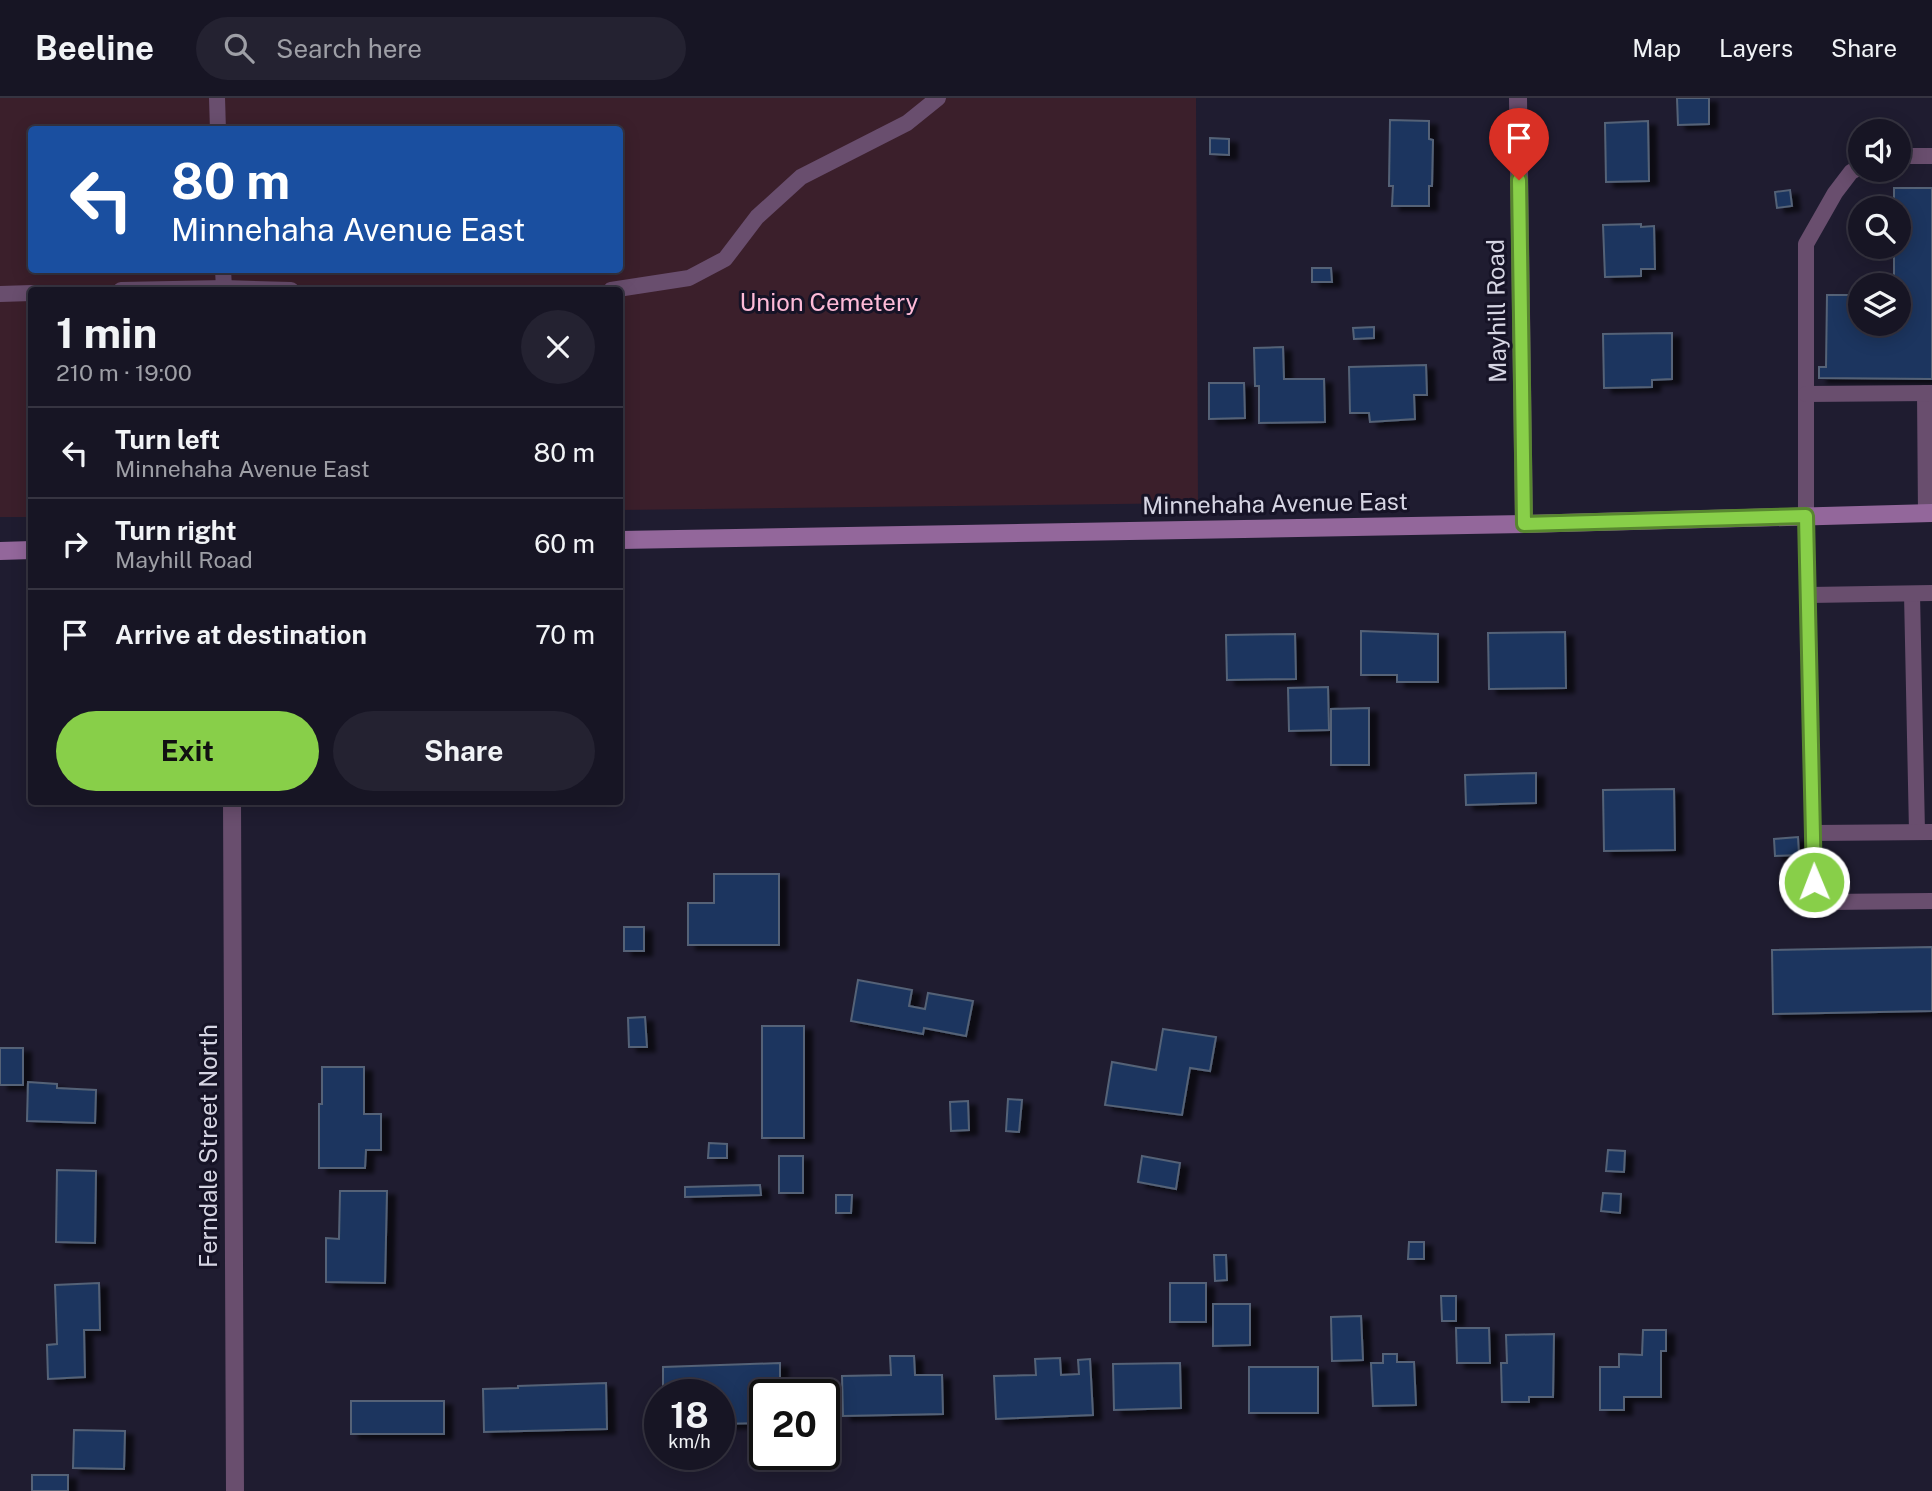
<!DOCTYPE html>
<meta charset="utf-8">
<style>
:root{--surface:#171524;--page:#242231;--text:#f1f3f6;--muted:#9e9fa6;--line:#363441;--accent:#88cf49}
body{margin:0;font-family:"Public Sans",sans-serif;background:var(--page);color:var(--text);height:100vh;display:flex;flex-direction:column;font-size:26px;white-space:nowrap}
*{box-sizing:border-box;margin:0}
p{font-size:23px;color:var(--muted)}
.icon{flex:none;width:38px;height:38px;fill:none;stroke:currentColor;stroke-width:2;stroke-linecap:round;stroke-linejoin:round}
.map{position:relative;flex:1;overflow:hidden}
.side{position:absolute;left:28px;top:189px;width:595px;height:518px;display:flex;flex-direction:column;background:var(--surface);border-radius:7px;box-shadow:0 4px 18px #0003,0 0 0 2px var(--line)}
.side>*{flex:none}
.top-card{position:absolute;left:28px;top:28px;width:595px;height:147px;border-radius:7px;box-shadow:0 4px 18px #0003,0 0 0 2px var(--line);background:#1a4fa0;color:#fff;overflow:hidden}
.controls{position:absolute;left:1848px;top:21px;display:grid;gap:14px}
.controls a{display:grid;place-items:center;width:63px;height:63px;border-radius:50%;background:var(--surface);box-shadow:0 4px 18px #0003,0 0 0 2px var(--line);font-size:35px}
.speed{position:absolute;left:644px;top:1281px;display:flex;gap:14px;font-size:35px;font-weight:700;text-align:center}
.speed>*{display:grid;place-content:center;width:91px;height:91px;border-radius:50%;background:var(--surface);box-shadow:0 4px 18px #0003,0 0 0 2px var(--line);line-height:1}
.speed small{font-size:18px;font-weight:400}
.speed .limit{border:4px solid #111;border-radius:10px;background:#fff;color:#111}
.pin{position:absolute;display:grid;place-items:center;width:60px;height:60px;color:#fff;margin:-72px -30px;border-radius:50% 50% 50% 0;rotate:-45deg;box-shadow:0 0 7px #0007}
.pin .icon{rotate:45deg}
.me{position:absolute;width:77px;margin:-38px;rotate:359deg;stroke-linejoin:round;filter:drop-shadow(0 0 5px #0008)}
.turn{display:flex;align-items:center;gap:24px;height:147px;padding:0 28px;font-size:32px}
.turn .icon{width:91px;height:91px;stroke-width:2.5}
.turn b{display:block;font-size:49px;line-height:60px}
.round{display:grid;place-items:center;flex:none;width:74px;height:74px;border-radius:37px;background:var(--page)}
.headline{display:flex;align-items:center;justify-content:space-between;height:119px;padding:0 28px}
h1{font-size:42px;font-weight:700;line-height:52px}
.cta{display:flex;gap:14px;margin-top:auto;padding:14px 28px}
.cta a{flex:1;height:80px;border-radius:42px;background:var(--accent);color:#111;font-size:28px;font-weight:700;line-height:80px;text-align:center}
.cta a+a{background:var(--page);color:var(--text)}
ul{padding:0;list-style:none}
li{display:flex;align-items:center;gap:21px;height:91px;padding:0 28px;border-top:2px solid var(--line)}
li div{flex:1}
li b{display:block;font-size:26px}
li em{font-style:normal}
header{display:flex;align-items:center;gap:42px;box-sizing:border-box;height:98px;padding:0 35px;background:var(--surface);border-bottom:2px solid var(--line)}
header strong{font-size:33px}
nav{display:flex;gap:38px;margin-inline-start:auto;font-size:24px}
.search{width:490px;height:63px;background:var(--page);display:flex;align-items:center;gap:18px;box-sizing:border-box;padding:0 24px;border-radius:38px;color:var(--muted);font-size:26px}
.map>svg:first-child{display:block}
.green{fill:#3b1f2b;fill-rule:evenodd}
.building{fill:#1c365e;stroke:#546277;stroke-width:2;filter:url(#shadow)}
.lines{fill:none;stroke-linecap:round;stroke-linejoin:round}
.lane{stroke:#694e6e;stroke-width:16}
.street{stroke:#694e6e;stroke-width:18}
.secondary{stroke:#93679b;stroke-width:18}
.route-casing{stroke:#58872f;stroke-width:18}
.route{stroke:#88cf49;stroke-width:12}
.labels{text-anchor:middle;stroke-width:6;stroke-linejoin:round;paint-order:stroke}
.park-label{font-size:24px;fill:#febad7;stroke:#161326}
.street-label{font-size:24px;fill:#d6d5e3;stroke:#161326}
</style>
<header>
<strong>Beeline</strong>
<div class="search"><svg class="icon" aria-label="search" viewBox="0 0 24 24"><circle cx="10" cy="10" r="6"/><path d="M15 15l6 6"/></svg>Search here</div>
<nav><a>Map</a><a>Layers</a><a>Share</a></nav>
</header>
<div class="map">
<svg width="1932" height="1393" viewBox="0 0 1932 1393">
<defs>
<filter id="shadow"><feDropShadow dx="8" dy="4.5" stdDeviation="2" flood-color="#0009"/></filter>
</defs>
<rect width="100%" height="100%" fill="#1f1c30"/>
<!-- green -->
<path class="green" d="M0,0h1196l2,405 -578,7v-220h-588l-1,227h-31zM32,32h588v140h-588z"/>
<!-- building -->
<g class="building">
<polygon points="1677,0 1709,0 1709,26 1678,27"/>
<polygon points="1390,22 1429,23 1429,41 1433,42 1432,88 1429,88 1429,108 1392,108 1393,88 1389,88"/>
<polygon points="1648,23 1649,83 1606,84 1605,25"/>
<polygon points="1210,40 1229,41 1229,57 1210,56"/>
<polygon points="1894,90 1932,90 1932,281 1819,280 1819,269 1826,269 1827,197 1860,197 1860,226 1899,226 1899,187 1894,187 1894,149 1899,149 1899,110 1894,110"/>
<polygon points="1790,92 1792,108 1777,110 1775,94"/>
<polygon points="1641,126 1641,129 1654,128 1655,171 1641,171 1641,178 1605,179 1603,127"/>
<polygon points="1312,170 1331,170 1332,184 1312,184"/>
<polygon points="1374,229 1374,240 1354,241 1353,230"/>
<polygon points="1672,235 1672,281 1652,282 1652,289 1604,290 1603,236"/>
<polygon points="1283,249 1284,281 1324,281 1325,324 1259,325 1259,288 1255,288 1254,250"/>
<polygon points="1426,267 1427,297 1414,297 1415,321 1370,324 1369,315 1350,315 1349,269"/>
<polygon points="1209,285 1244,285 1245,320 1209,321"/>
<polygon points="1361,533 1438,536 1438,584 1397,584 1397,577 1361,577"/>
<polygon points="1565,534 1566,590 1489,591 1488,535"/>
<polygon points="1295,536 1296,581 1227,582 1226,537"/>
<polygon points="1328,589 1329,632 1289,633 1288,590"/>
<polygon points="1369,610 1369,667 1331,667 1331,611"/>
<polygon points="1536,675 1536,705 1466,707 1465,677"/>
<polygon points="1674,691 1675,752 1604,753 1603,692"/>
<polygon points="1798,739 1799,757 1775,758 1774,741"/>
<polygon points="1803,763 1804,785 1789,785 1789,764"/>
<polygon points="714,776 779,776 779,847 688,847 688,805 714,805"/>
<rect x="624" y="829" width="20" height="24"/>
<polygon points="1932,849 1932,913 1773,916 1772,852"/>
<polygon points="858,882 912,892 909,908 925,911 928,895 973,903 966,938 924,930 923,936 851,923"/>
<polygon points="645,919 647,949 629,949 628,920"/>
<rect x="762" y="928" width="42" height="112"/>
<polygon points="1163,931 1216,939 1210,973 1190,970 1182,1017 1105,1007 1112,964 1156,972"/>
<rect x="0" y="950" width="23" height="37"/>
<polygon points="322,969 364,969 364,1016 381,1016 381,1052 366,1052 365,1070 319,1070 319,1006 322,1006"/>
<polygon points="28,984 57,986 57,990 96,992 95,1025 27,1023"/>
<polygon points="1008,1001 1022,1002 1019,1034 1006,1033"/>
<polygon points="968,1003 969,1032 951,1033 950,1004"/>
<polygon points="709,1045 727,1046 727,1060 708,1060"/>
<polygon points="1608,1052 1625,1053 1624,1074 1606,1073"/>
<rect x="779" y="1058" width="24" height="37"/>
<polygon points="1142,1058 1180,1065 1176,1091 1138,1084"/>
<polygon points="57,1072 96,1073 95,1145 56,1144"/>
<polygon points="760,1087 761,1097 685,1099 685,1089"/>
<polygon points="340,1093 387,1093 385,1185 326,1184 326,1140 339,1141"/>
<polygon points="1603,1095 1621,1096 1620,1115 1601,1113"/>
<polygon points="836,1097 852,1097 851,1115 836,1115"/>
<polygon points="1409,1144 1424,1144 1424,1161 1408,1161"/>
<polygon points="1214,1157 1226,1157 1227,1182 1215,1183"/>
<polygon points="99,1185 100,1232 84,1232 85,1279 48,1281 47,1247 57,1246 55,1187"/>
<rect x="1170" y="1185" width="36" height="39"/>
<polygon points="1441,1198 1456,1198 1456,1223 1442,1223"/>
<polygon points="1213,1206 1250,1206 1250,1247 1213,1248"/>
<polygon points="1361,1218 1363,1262 1332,1263 1331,1219"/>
<polygon points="1456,1230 1489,1230 1490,1265 1457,1265"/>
<polygon points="1643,1232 1666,1232 1666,1253 1661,1253 1661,1299 1624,1299 1624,1312 1600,1312 1600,1269 1619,1269 1619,1256 1642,1257"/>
<polygon points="1554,1236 1553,1299 1529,1299 1529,1304 1502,1304 1501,1265 1507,1265 1506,1237"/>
<polygon points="1383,1256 1397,1256 1397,1264 1414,1264 1416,1307 1373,1308 1371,1265 1383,1265"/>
<polygon points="890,1258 914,1258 915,1277 942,1277 943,1316 843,1318 842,1278 891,1277"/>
<polygon points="1060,1260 1061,1277 1079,1276 1078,1262 1090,1261 1093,1317 996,1321 994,1278 1036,1277 1035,1261"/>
<polygon points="780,1265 780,1297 765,1297 765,1325 719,1326 719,1297 663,1297 663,1269"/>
<polygon points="1180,1265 1181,1310 1114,1312 1113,1266"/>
<rect x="1249" y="1269" width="69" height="46"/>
<polygon points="606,1285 607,1331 484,1334 483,1291 518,1290 518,1288"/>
<rect x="351" y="1303" width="93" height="33"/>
<polygon points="74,1332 125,1333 124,1371 73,1370"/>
<rect x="32" y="1377" width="36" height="16"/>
</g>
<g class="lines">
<!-- lane -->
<g class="lane">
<polyline points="217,0 218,32"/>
<polyline points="1899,58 1932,58"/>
<polyline points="1860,69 1851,74 1835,95 1806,146 1806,418 1814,784 1825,804 1932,803"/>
<polyline points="223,172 224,190"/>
<polyline points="121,192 224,190 291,192"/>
<polyline points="611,192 689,180 725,161 757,119 801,79 907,25 938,0"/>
<polyline points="0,196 32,195"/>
<polyline points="1925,295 1926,416"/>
<polyline points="1806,296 1932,295"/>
<polyline points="1912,496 1917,734"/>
<polyline points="1810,497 1932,495"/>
<polyline points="1814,735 1932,734"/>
</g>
<!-- street -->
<g class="street">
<polyline points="1518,0 1524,426"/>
<polyline points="232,704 235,1393"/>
</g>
<!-- secondary -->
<g class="secondary">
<polyline points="620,442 1524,426 1932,415"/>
<polyline points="0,453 32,452"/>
</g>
</g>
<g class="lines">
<!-- route casing -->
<g class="route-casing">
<polyline id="route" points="1519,82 1524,426 1806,418 1814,784"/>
</g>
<!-- route -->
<use href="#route" class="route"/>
</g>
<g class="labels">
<!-- park labels -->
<g class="park-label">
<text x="829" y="213">Union Cemetery</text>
</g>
<!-- street labels -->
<g class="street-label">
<text transform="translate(1497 213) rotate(-91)" y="8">Mayhill Road</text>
<text transform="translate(1275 406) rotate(-1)" y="8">Minnehaha Avenue East</text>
<text transform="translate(209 1048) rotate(-90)" y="8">Ferndale Street North</text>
</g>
</g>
</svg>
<div class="controls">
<a><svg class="icon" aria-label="sound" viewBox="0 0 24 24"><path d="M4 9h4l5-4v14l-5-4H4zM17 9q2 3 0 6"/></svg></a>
<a><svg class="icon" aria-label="search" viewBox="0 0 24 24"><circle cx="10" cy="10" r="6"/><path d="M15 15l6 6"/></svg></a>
<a><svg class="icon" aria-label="layers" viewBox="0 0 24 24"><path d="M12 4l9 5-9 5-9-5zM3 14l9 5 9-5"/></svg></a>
</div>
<div class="speed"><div>18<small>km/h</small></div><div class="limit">20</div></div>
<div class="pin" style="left:1519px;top:82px;background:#d93025"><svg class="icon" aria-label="arrive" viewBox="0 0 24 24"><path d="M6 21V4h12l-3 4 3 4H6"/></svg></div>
<svg class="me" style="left:1814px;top:784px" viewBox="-20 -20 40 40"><circle r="17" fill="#88cf49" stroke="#fff" stroke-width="3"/><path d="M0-11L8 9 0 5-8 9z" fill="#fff"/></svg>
<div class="top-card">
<div class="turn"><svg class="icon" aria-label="left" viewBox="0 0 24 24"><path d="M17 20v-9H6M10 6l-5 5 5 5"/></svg><div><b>80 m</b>Minnehaha Avenue East</div></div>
</div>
<section class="side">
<div class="headline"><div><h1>1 min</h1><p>210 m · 19:00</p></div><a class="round"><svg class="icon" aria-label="close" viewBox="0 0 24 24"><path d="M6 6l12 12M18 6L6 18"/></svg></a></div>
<ul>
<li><svg class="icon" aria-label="left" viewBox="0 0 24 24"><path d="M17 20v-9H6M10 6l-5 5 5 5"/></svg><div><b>Turn left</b><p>Minnehaha Avenue East</p></div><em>80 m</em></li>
<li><svg class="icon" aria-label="right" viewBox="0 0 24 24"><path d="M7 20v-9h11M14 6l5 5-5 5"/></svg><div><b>Turn right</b><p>Mayhill Road</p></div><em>60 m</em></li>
<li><svg class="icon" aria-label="arrive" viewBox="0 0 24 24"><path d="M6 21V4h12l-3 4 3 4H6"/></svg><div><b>Arrive at destination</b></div><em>70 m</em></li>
</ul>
<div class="cta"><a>Exit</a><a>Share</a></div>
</section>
</div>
